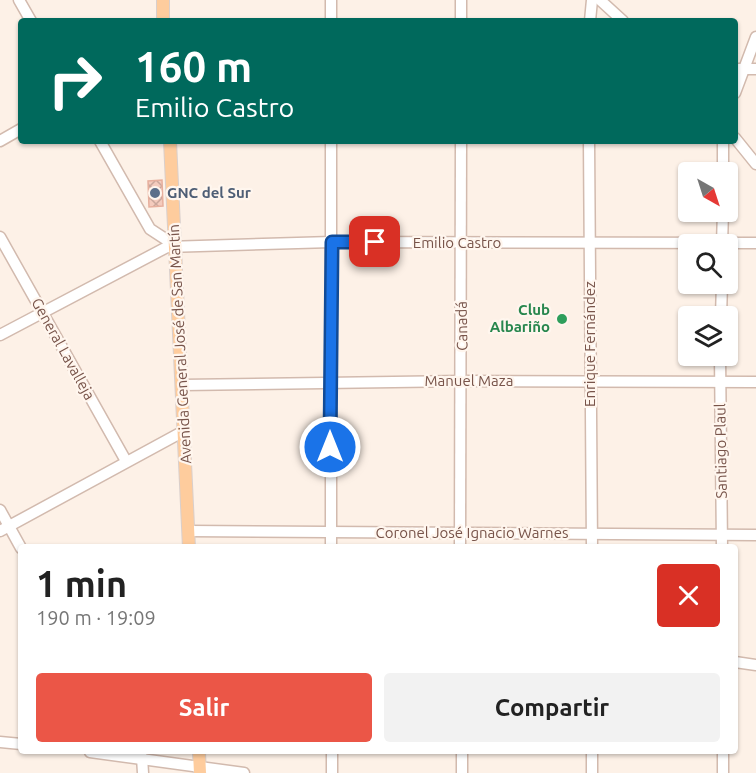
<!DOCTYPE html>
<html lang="es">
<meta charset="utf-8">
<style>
:root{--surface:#fff;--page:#f2f2f2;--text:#222;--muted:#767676;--accent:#eb5647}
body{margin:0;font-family:Ubuntu,sans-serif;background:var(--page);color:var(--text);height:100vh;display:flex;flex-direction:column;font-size:22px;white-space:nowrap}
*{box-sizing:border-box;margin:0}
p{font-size:20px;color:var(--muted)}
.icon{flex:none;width:33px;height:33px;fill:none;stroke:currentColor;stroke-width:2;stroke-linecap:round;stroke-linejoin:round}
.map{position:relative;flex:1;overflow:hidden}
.sheet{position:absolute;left:18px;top:544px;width:720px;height:210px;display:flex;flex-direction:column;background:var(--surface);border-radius:6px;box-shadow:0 2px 4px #0004}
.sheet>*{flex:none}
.banner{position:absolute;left:18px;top:18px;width:720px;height:126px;border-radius:6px;box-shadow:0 2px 4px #0004;background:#00695c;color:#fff;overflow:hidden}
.needle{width:39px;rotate:141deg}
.fabs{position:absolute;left:678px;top:162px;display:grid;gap:12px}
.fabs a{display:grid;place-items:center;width:60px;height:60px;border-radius:6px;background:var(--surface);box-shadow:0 2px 4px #0004;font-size:30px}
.pin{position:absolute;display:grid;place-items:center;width:51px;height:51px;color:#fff;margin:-26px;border-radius:12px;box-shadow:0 3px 9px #0006}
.me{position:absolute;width:66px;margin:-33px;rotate:0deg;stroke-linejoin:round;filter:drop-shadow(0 0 4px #0008)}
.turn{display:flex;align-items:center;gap:21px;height:126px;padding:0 18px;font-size:27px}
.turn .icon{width:78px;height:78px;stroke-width:2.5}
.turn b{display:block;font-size:42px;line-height:51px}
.round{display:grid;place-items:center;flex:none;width:63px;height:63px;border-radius:6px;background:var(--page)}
.head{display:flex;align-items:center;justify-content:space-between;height:102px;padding:0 18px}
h1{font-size:36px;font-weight:600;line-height:45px}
.primary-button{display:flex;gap:12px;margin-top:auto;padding:12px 18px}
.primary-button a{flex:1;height:69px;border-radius:6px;background:var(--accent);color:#fff;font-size:24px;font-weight:600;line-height:69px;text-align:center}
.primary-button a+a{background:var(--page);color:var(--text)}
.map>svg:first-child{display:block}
.building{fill:url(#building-cross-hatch);stroke:#e7af9d;stroke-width:1.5}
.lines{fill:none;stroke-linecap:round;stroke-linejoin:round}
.minor-casing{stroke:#d2baae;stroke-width:13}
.major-casing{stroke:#d9cfcc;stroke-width:14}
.minor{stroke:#fff;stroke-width:10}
.major{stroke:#fecc9d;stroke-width:12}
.route-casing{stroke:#114b97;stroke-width:15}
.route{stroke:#1a73e8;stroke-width:10}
.service-dot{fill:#5c6f8a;stroke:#fff6ee;stroke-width:2}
.leisure-dot{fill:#2e9e5b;stroke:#fff6ee;stroke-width:2}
.labels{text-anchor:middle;stroke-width:4.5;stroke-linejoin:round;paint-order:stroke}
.service-label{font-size:15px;font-weight:bold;fill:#4e5e75;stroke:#fff6ee;text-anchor:start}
.street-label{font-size:15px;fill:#78544a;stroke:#fff6ee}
.leisure-label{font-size:15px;font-weight:bold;fill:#27864d;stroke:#fff6ee;text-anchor:end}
</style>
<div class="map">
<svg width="756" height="773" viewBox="0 0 756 773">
<defs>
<pattern id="building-cross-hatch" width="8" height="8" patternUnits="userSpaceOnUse" patternTransform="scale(1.5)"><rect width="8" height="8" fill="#f4cbbd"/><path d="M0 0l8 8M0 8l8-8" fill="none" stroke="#caa79c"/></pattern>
</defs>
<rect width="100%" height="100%" fill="#fdf1e7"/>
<!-- building -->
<polygon class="building" points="162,180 163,206 149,207 148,181"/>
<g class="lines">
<!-- minor casing -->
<g class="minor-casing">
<g id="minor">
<polyline points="19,0 31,21"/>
<polyline points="461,0 461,21"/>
<polyline points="600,0 623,21"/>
<polyline points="331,21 331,0"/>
<polyline points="590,21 592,0"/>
<polyline points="735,69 756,69"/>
<polyline points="735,93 756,37"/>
<polyline points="735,138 756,164"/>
<polyline points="0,141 21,129"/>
<polyline points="100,141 150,229 176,246"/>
<polyline points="589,141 592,548"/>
<polyline points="723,172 723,141"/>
<polyline points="0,237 126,461"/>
<polyline points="722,244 723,212"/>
<polyline points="721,316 722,284"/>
<polyline points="0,335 167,247 332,242 756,243"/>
<polyline points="720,356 722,548"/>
<polyline points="182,385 463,381 756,382"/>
<polyline points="0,510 21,548"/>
<polyline points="0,531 184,431"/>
<polyline points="189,531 756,535"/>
<polyline points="331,548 331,141"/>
<polyline points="460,548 461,141"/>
<polyline points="735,662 756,665"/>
<polyline points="0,742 21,744"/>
<polyline points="90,752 244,773"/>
<polyline points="138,752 142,757 143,773"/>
<polyline points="332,752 332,773"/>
<polyline points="462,752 462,773"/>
<polyline points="592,752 592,773"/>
<polyline points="723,752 723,773"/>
</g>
</g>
<!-- major casing -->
<g class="major-casing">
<g id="major">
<polyline points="163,0 163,21"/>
<polyline points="170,141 189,548"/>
<polyline points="199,752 200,773"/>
</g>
</g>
<!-- minor -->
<use href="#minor" class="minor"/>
<!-- major -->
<use href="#major" class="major"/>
</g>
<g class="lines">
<!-- route casing -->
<g class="route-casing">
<polyline id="route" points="330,447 332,242 375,242"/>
</g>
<!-- route -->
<use href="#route" class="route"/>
</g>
<!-- markers -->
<circle class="service-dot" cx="155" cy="193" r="6"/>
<circle class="leisure-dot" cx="562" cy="319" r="6"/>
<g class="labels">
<!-- service labels -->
<g class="service-label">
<text x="167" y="198">GNC del Sur</text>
</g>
<!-- street labels -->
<g class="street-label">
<text x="457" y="248">Emilio Castro</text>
<text transform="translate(462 326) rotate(-91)" y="5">Canadá</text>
<text transform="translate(180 344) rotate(-93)" y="5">Avenida General José de San Martín</text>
<text transform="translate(590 344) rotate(-90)" y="5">Enrique Fernández</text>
<text transform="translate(63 349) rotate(61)" y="5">General Lavalleja</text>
<text x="469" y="386">Manuel Maza</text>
<text transform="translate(721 451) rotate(-91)" y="5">Santiago Plaul</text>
<text x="472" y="538">Coronel José Ignacio Warnes</text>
</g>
<!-- leisure labels -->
<g class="leisure-label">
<text x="550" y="315">Club<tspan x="550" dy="17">Albariño</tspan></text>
</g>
</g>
</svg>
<div class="fabs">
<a><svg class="needle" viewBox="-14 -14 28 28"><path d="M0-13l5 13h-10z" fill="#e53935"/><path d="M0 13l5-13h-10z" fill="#767676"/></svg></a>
<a><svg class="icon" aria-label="search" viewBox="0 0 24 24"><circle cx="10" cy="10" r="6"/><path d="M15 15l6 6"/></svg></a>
<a><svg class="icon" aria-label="layers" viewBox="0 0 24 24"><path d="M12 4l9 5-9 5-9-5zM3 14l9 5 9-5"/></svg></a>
</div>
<div class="pin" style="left:375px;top:242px;background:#d93025"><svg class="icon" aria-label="arrive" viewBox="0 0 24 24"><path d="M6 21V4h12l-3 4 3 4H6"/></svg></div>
<svg class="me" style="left:330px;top:447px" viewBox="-20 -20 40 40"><circle r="17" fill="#1a73e8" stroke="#fff" stroke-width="3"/><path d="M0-11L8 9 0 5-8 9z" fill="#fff"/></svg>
<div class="banner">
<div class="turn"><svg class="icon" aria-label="right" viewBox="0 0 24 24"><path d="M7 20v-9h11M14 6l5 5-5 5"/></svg><div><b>160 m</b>Emilio Castro</div></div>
</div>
<section class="sheet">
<div class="head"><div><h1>1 min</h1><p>190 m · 19:09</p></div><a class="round" style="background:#d93025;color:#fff"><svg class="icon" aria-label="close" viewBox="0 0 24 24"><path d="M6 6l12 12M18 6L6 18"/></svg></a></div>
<div class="primary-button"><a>Salir</a><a>Compartir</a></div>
</section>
</div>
